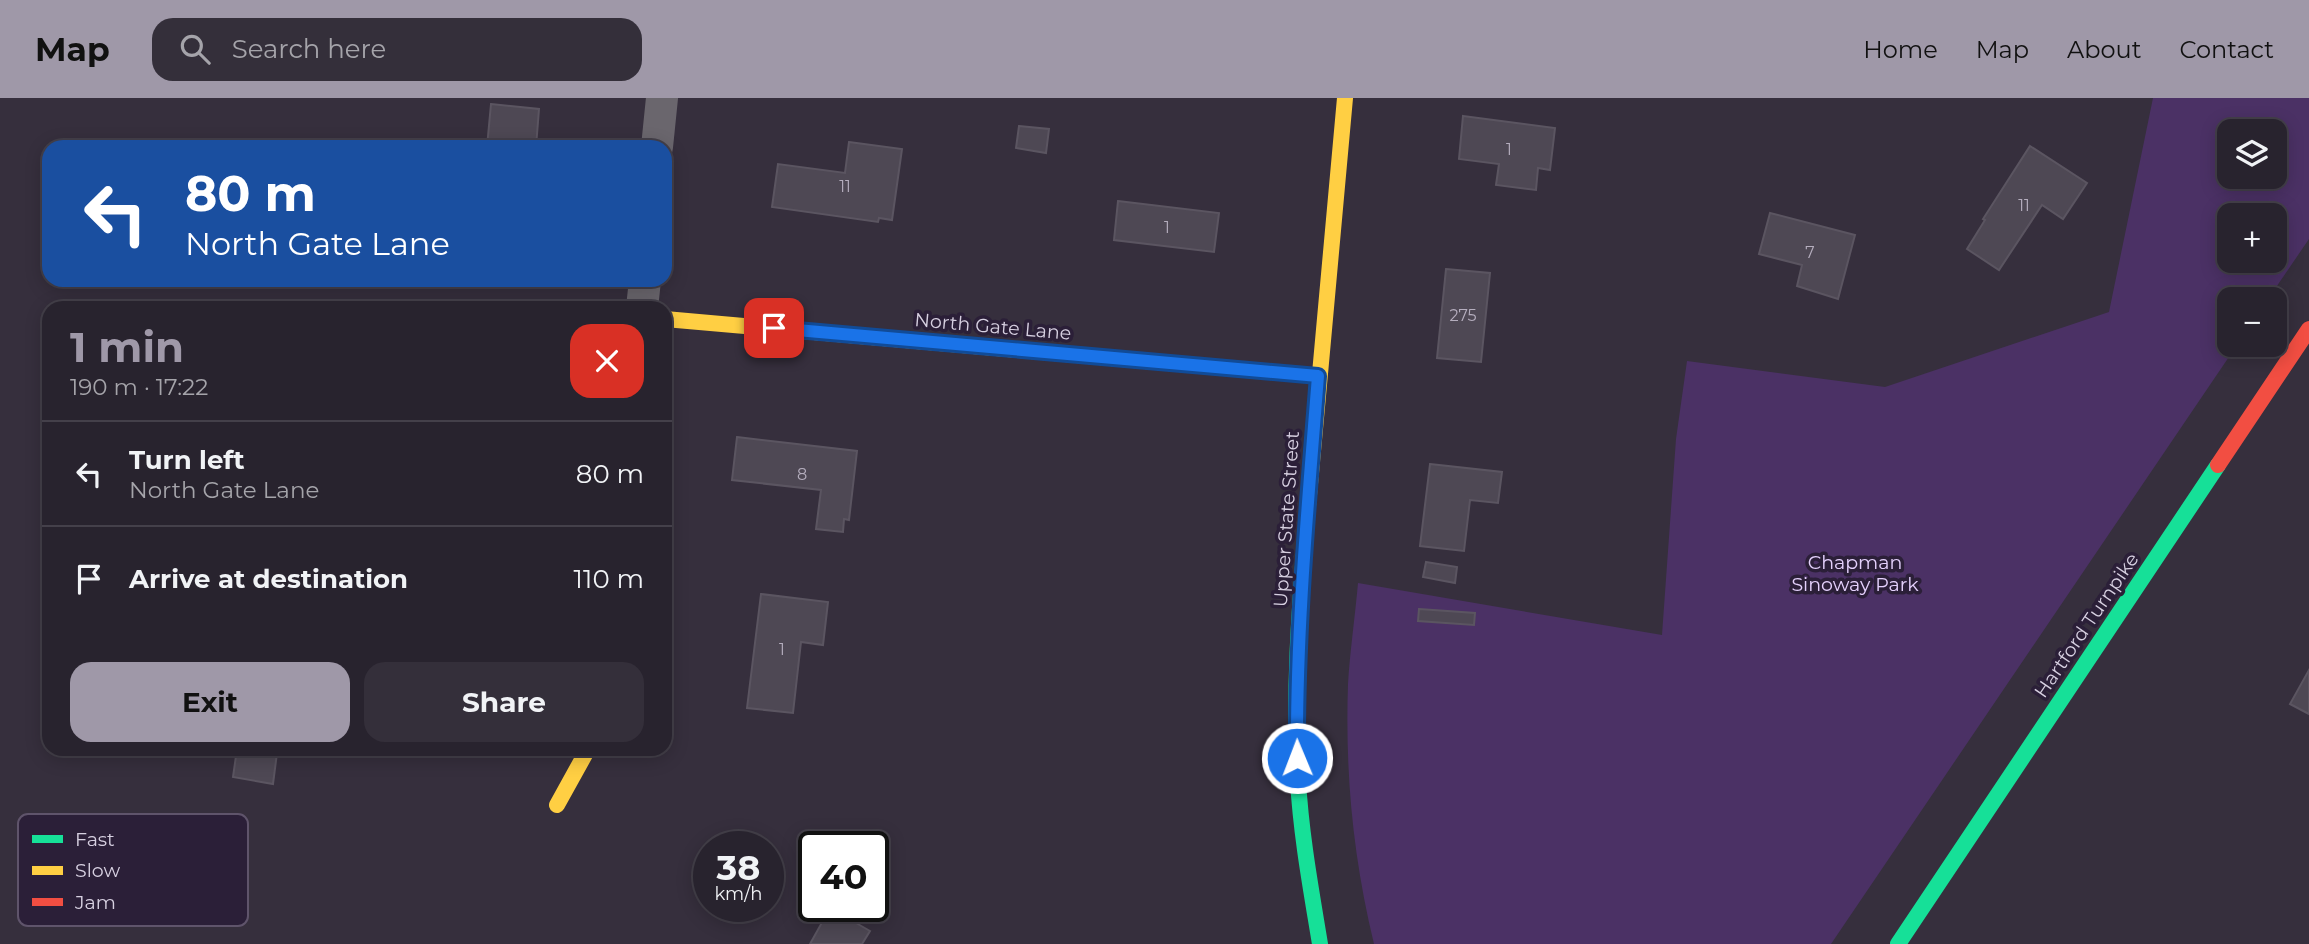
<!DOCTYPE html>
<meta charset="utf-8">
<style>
:root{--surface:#28232e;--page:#342f3a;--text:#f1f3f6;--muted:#a5a4aa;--line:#44404a;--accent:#9f98a8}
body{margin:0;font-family:Montserrat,sans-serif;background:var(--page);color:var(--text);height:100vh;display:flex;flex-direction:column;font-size:26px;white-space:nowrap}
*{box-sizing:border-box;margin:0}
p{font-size:23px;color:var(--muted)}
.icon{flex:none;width:38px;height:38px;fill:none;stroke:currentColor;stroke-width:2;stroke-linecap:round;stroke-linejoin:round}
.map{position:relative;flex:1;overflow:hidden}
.sheet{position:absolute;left:42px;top:203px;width:630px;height:455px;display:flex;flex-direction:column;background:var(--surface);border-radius:21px;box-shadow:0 4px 18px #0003,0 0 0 2px var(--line)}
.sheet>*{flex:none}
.top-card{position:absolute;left:42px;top:42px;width:630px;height:147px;border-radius:21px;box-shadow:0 4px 18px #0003,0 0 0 2px var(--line);background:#1a4fa0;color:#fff;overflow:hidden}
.buttons{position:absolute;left:2217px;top:21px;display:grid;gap:14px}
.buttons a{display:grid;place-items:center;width:70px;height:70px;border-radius:14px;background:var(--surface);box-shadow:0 4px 18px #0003,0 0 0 2px var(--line);font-size:35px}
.speed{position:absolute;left:693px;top:733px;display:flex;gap:14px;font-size:35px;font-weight:700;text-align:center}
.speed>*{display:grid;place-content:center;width:91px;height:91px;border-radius:50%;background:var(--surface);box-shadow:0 4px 18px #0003,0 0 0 2px var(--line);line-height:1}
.speed small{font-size:18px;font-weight:400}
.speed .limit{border:4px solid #111;border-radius:10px;background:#fff;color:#111}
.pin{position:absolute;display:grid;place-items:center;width:60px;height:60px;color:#fff;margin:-30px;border-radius:14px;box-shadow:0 4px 10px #0006}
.me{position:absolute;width:77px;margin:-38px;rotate:359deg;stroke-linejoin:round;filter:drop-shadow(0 0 5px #0008)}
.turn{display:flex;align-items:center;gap:24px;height:147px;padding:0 28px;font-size:32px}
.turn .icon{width:91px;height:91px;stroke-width:2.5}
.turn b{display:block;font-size:49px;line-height:60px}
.round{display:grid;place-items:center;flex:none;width:74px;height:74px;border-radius:21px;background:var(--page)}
.summary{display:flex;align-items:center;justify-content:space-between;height:119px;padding:0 28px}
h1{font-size:42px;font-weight:700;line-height:52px;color:var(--accent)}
.primary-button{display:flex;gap:14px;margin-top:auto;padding:14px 28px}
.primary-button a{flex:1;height:80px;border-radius:21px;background:var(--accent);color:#111;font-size:28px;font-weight:700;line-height:80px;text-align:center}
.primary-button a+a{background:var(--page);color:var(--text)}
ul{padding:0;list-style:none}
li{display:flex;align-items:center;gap:21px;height:105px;padding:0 28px;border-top:2px solid var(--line)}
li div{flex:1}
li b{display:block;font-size:26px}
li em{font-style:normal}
header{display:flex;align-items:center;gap:42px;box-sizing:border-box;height:98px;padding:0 35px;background:var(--accent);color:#111}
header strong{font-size:33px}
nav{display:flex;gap:38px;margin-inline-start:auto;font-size:24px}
.search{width:490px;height:63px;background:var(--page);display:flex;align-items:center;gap:18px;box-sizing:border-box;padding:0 24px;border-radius:21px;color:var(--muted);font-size:26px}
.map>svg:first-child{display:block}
.green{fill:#4b3165;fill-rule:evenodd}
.building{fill:#4e4854;stroke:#5b5561;stroke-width:2}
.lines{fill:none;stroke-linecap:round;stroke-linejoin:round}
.street{stroke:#6a666d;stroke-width:32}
.fast{stroke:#16e098;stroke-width:16}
.slow{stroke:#ffcf43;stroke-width:16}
.jam{stroke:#f24e42;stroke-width:16}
.route-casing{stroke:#114b97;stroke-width:18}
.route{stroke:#1a73e8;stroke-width:12}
.labels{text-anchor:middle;stroke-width:7;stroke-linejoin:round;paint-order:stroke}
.number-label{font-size:16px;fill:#b5aebe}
.street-label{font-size:19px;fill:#d7d0e1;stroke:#2b1f38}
.park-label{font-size:19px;fill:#e5d1fd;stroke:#2b1f38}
.key{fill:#2b1f38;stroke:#5f546b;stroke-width:2}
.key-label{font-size:19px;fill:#d7d0e1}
</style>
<header>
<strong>Map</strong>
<div class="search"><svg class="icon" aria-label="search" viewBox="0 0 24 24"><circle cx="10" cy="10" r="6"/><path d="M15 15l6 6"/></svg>Search here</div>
<nav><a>Home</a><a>Map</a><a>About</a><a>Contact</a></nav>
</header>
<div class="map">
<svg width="2309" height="846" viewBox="0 0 2309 846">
<rect width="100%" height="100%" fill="#362f3d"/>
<!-- green -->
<path class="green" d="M2153,0h156v141l-41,60h-38v46h7l-406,599h-457c-21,-87 -29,-170 -26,-260 2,-33 7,-67 10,-101l304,52 14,-196 11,-78 198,26 224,-75zM2230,33h45v46h-45zM2230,117h45v46h-45z"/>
<!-- building -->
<g class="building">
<polygon points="491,6 539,11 536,49 487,49"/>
<polygon points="1463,18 1555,30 1550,72 1538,70 1536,92 1496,87 1499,66 1459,61"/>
<polygon points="1019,28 1049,31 1046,55 1016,50"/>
<polygon points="849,44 902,51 892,122 879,120 878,124 772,109 778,66 845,75"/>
<polygon points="2030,48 2087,85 2063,121 2042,107 1999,172 1967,151 1985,122 1983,121"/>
<polygon points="1118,103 1219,115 1214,154 1114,142"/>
<polygon points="1770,115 1855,137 1838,201 1797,188 1802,167 1759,156"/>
<polygon points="1446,171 1490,175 1481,264 1437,260"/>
<polygon points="737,339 857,353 849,422 844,421 843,434 816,431 821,392 732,382"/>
<polygon points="1430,366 1502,374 1498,405 1470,402 1464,453 1420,448"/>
<polygon points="1426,464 1457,469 1455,485 1423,479"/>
<polygon points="761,496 828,504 823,547 801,544 793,615 747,610"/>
<polygon points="1419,511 1475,515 1474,527 1418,523"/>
<polygon points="2309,572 2309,616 2290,606"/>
<polygon points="237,651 282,651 281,656 277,655 273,686 233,679"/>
<polygon points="830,810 870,833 862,846 810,846"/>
</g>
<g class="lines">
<!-- street -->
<g class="street">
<polyline points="657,49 662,0"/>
<polyline points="642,210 645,182"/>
</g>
<!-- fast -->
<g class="fast">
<path d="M1306,430c-7,84 -13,168 -8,252 3,55 13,109 22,164"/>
<polyline points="1898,846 2218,367"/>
</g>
<!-- slow -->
<g class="slow">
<polyline points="665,221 1191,267"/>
<polyline points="1306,430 1345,0"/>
<polyline points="557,707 588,651"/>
</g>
<!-- jam -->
<g class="jam">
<polyline points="1191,267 1318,278"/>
<polyline points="2218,367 2309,231"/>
</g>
</g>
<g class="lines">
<!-- route casing -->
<g class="route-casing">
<path id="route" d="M774,230l544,48c-10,127 -22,254 -21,382"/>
</g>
<!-- route -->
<use href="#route" class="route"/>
</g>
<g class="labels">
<!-- number labels -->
<g class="number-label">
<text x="1509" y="57">1</text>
<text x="845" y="94">11</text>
<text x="2024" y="113">11</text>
<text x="1167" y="135">1</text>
<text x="1810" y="160">7</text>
<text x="1463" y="223">275</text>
<text x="802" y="382">8</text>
<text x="782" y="557">1</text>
</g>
<!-- street labels -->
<g class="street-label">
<text transform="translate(993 228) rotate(5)" y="7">North Gate Lane</text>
<text transform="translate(1286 421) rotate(-86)" y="7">Upper State Street</text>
<text transform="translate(2086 527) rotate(-56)" y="7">Hartford Turnpike</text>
</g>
<!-- park labels -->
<g class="park-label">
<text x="1855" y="471">Chapman<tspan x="1855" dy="22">Sinoway Park</tspan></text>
</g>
</g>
<!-- legend -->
<rect x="18" y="716" width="230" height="112" rx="10" class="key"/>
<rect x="32" y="737" width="31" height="8" fill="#16e098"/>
<rect x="32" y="768" width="31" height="9" fill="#ffcf43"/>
<rect x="32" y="800" width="31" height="8" fill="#f24e42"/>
<g class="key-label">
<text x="75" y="748">Fast</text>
<text x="75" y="779">Slow</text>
<text x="75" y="811">Jam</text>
</g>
</svg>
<div class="buttons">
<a><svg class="icon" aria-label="layers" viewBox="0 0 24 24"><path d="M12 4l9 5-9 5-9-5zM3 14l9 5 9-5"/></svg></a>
<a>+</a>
<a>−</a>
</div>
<div class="speed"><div>38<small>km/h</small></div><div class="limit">40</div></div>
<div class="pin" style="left:774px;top:230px;background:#d93025"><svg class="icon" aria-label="arrive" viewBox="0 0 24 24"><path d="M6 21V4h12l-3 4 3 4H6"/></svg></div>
<svg class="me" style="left:1297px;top:660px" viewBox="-20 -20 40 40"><circle r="17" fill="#1a73e8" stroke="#fff" stroke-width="3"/><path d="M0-11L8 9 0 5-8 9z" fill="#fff"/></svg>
<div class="top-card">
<div class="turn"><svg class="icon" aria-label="left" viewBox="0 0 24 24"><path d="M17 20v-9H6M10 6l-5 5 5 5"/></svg><div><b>80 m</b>North Gate Lane</div></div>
</div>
<section class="sheet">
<div class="summary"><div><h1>1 min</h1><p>190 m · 17:22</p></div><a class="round" style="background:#d93025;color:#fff"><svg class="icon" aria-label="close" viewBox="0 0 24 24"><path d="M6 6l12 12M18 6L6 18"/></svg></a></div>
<ul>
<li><svg class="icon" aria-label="left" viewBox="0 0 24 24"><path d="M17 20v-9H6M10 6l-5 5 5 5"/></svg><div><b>Turn left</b><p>North Gate Lane</p></div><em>80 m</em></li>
<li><svg class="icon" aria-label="arrive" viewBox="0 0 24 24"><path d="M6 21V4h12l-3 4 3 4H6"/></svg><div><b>Arrive at destination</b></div><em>110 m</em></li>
</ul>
<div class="primary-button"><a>Exit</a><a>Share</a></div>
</section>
</div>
